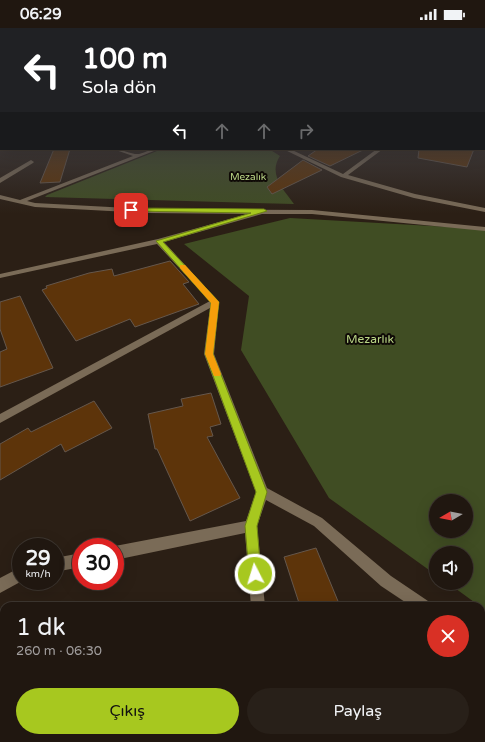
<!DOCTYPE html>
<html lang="tr">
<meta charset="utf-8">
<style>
:root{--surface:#201710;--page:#282019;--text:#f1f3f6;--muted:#a29f9f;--line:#3d3630;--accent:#a7c81f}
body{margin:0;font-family:"Varela Round",sans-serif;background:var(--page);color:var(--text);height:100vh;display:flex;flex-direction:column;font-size:15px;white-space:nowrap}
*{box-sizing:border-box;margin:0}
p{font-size:13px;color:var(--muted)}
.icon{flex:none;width:22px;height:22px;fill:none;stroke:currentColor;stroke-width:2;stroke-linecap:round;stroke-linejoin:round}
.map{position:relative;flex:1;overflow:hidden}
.panel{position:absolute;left:0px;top:574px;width:485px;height:140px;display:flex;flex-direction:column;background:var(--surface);border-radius:12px 12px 0 0;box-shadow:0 4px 16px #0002,0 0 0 1px var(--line)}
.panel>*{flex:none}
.banner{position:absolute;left:0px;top:0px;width:485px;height:122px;box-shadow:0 4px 16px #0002,0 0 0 1px var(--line);background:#202124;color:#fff;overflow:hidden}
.needle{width:26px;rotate:260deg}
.controls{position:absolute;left:429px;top:466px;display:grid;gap:8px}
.controls a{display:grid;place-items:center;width:44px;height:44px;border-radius:50%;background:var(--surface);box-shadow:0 4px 16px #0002,0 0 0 1px var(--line);font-size:20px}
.speed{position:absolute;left:12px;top:510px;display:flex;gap:8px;font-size:20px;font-weight:700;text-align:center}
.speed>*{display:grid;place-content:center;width:52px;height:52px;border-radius:50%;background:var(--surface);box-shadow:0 4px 16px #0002,0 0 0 1px var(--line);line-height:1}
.speed small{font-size:10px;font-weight:400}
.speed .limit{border:6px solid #d22;background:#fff;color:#111}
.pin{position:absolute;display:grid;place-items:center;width:34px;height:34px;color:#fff;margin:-17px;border-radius:8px;box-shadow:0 2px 6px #0006}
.me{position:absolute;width:44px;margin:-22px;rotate:355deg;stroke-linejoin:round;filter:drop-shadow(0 0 3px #0008)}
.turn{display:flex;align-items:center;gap:14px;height:84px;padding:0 16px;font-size:18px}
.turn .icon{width:52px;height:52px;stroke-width:2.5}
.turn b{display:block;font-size:28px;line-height:34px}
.lanes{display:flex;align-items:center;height:38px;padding:0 16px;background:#0003;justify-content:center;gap:20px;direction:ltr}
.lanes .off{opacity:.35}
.round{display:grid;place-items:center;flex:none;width:42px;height:42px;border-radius:21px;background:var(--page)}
.overview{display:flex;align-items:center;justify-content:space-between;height:68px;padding:0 16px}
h1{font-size:24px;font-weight:600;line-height:30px}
.action{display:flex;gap:8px;margin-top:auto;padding:8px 16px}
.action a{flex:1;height:46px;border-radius:24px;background:var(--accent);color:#111;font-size:16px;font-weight:600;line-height:46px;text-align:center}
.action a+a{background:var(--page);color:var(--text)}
.status{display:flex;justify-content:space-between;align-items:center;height:28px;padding:0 20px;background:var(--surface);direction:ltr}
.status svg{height:11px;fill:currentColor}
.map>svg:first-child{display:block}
.green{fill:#404d23;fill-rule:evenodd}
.building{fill:#5d340a;stroke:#65574c}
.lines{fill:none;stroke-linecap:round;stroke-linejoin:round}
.minor{fill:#7a6b57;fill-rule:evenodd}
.route{fill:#a7c81f;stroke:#6d8214}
.slow{fill:#f59e0b}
.labels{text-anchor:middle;stroke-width:4;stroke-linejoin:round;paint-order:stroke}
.far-park-label{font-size:10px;fill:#bad686;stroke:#0f0a06}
.park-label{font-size:12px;fill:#bad686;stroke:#0f0a06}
</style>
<div class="status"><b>06:29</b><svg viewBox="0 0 49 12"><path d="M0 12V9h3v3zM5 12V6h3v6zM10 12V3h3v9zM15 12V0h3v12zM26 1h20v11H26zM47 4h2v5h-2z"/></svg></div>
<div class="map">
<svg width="485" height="714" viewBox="0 0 485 714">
<rect width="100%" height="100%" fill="#2b1f15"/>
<!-- green -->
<g class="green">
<path d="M162,121h107l11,7c-12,18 3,33 14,48l-249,-7 2,-2z"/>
<path d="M290,190l195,11v381l-37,-27h18v-30h-30v22l-107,-77 -88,-148 8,-54 -65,-52zM436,473h30v30h-30z"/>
</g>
<!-- building -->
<g class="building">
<polygon points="54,121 70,121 60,154 40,155"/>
<polygon points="318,121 365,121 330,138 308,128"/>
<polygon points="419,121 474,121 467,139 418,130"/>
<polygon points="303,132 322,142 272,166 267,159"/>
<polygon points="170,233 189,254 183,256 199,276 135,299 130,291 76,313 42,262 47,260 46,258 89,245 112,241 114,248"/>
<polygon points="20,268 53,340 0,359 0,324 7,321 0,301 0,274"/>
<polygon points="211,365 221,396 210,399 213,408 207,409 240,470 190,493 157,421 155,421 148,386 183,378 181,371"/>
<polygon points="94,373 112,400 65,424 61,416 0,452 0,416 28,400 31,404"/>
<polygon points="316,520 340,578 300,578 284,529"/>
</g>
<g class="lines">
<!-- minor -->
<g class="minor">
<rect x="0" y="90" width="1" height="2"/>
<rect x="484" y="92" width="1" height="2"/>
<rect x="0" y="111" width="1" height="4"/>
<path d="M113,121c8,0 20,6 26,5 7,-2 12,-5 20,-5l-132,52 8,2 112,6 165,1 173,17v4l-173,-17h-50l-98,28 55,60 -5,52 53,134 55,30 69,58 37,25 2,5h-19l-30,-20 -67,-60 -48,-26 -9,26 8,80h-14l-6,-73 -130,27v-13h-1l1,-1 131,-25 10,-29 -52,-138 6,-46 -210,115v-9l210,-113 -53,-57 -157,34v-4l158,-35 90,-25 -101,-1 -112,-6 -35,-8v-4l20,5 113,-44z"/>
<polygon points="283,121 290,121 343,146 377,121 383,121 348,147 415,166 485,180 485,184 414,170 341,149"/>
<polygon points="31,132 34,134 33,135 0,155 0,150"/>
<polygon points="81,525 81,539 55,544 55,530"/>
<polygon points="21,539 22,553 0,565 0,550"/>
<polygon points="481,609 485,611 485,628 481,626"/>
<rect x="267" y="710" width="16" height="4"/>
</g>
</g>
<!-- sky -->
<linearGradient id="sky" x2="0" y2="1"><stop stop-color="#18110c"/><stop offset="0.46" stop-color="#444246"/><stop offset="1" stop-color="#444246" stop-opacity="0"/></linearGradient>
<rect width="485" height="186" fill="url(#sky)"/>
<!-- route -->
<polygon class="route" points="131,180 264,181 267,183 163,214 219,274 213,326 267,464 257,498 261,546 260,551 255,552 251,551 249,546 245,498 256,464 205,326 211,275 156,213 251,185 129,183 128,182"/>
<!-- slow -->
<polygon class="slow" points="180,237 185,237 219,274 213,326 221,346 220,348 214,348 205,326 211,275 180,240"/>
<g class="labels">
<!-- far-park labels -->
<g class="far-park-label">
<text x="248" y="152">Mezalık</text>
</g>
<!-- park labels -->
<g class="park-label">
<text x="370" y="315">Mezarlık</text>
</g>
</g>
</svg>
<div class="controls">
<a><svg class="needle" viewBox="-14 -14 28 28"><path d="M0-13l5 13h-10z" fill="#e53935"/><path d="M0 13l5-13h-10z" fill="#a29f9f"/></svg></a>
<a><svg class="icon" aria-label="sound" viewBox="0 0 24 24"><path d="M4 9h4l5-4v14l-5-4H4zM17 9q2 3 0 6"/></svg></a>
</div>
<div class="speed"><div>29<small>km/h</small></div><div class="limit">30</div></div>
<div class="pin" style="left:131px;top:182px;background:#d93025"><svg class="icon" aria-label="arrive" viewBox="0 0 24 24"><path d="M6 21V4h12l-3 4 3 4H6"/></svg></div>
<svg class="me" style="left:255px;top:546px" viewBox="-20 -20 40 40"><circle r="17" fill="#a7c81f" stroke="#fff" stroke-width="3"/><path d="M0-11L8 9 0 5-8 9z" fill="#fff"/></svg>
<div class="banner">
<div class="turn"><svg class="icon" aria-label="left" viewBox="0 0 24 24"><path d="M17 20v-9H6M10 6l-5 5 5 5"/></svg><div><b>100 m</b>Sola dön</div></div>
<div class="lanes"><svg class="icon" aria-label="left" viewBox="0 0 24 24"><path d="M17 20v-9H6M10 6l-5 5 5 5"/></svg><svg class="icon off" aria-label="ahead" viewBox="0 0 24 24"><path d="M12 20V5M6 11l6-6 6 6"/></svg><svg class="icon off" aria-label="ahead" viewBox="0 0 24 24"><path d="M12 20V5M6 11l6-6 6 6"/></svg><svg class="icon off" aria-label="right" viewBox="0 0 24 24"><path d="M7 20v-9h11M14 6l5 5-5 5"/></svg></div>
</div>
<section class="panel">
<div class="overview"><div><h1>1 dk</h1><p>260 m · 06:30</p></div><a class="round" style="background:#d93025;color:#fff"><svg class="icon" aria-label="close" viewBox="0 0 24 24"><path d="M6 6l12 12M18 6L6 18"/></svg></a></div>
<div class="action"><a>Çıkış</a><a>Paylaş</a></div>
</section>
</div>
